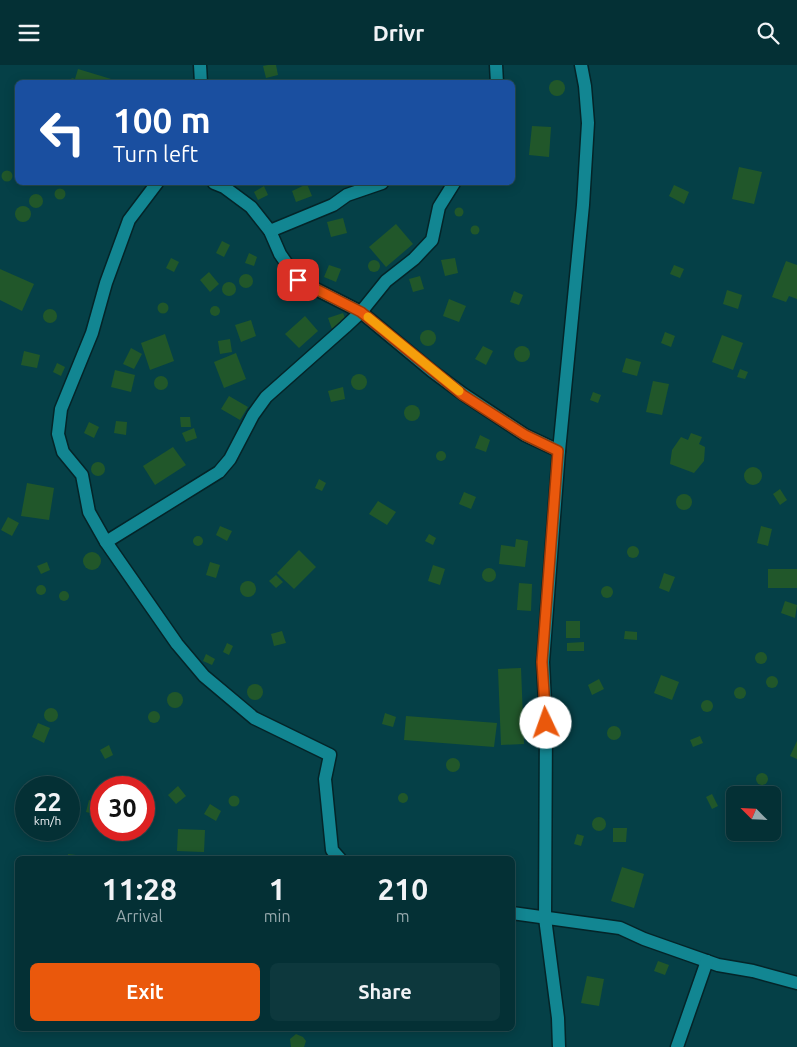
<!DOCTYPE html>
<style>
:root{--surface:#043035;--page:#0d383d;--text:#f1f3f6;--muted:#97a9ad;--line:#254b50;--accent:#ea580c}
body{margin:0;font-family:Ubuntu,sans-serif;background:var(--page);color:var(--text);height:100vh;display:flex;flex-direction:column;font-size:19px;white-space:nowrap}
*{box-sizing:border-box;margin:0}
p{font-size:16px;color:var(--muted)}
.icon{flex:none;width:28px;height:28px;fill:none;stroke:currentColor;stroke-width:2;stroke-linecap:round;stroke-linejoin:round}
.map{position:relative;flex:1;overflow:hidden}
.sheet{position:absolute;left:15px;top:791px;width:500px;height:175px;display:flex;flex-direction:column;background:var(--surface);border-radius:8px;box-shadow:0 2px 12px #0003,0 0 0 1px var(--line)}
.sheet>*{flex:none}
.top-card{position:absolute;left:15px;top:15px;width:500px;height:105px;border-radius:8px;box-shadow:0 2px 12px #0003,0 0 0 1px var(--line);background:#1a4fa0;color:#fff;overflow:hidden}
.needle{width:32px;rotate:294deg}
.fabs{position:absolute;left:726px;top:721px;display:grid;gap:10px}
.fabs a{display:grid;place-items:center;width:55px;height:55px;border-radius:8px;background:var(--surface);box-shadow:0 2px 12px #0003,0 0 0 1px var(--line);font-size:25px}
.speed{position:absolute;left:15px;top:711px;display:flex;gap:10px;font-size:25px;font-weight:700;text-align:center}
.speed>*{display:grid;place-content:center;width:65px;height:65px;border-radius:50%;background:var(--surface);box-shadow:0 2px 12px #0003,0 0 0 1px var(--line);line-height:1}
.speed small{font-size:12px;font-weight:400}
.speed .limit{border:8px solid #d22;background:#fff;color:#111}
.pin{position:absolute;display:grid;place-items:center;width:42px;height:42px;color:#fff;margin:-21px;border-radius:10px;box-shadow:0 2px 8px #0006}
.me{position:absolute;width:55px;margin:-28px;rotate:357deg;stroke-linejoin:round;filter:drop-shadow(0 0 4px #0008)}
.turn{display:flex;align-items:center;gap:18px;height:105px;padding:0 15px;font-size:22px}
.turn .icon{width:65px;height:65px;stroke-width:2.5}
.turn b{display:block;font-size:35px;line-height:42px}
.eta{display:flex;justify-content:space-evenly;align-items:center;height:85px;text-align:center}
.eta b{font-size:30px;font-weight:700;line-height:35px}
.primary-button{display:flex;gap:10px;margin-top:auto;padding:10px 15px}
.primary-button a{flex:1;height:58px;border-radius:8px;background:var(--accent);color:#fff;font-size:20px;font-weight:700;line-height:58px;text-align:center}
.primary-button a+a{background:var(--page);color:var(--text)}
header{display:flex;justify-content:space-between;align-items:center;height:65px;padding:0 15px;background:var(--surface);font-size:22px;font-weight:700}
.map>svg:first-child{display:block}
.building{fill:#21572a}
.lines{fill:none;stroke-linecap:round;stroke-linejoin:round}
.minor-casing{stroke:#042428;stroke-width:15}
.minor{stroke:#128692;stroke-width:12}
.route-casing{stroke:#983908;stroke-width:12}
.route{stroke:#ea580c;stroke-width:9}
.slow{stroke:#f59e0b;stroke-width:9}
</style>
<header><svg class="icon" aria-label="menu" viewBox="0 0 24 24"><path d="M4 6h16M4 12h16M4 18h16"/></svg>Drivr<svg class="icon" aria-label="search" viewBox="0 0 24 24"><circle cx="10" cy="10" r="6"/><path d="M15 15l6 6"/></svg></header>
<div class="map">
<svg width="797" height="982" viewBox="0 0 797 982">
<rect width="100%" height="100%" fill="#054047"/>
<!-- building -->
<g class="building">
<polygon points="268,0 276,0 278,10 266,13 263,1"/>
<polygon points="78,4 121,17 121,18 68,18 72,13 75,14"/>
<circle cx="557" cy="23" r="8"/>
<polygon points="532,61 551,62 549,92 529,90"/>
<polygon points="739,102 762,107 754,139 732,134"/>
<circle cx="7" cy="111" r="5.5"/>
<polygon points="307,119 312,131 296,137 292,126"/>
<polygon points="674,120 689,127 684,139 669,131"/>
<polygon points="264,121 268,130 258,135 254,127"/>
<circle cx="60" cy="129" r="5.5"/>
<circle cx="36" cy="136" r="7"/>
<circle cx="23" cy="149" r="8"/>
<circle cx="459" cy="147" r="4.5"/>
<polygon points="343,153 347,168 331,172 327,157"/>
<polygon points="396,159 413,179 386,202 369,182"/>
<circle cx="475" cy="165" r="4.5"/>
<polygon points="222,176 230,180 224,192 216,188"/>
<polygon points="249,188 257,192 254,201 245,198"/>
<polygon points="171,193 179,197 174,207 166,203"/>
<polygon points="455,193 458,208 445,211 441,195"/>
<circle cx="374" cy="201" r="6"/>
<polygon points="786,196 797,200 797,234 789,231 786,237 772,232"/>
<polygon points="329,200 341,204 336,217 324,212"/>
<polygon points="674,200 684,204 680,213 670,209"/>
<polygon points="0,204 34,219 22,246 0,235"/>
<polygon points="209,207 219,219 210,227 200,215"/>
<circle cx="246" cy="216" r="7"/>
<polygon points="420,211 424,224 413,227 409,214"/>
<circle cx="229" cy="224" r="7"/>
<polygon points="727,225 742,230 738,244 723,239"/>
<polygon points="514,226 523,230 519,240 510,237"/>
<polygon points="449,234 466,241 459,257 443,251"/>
<circle cx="163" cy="243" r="5.5"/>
<circle cx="215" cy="246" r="5"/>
<circle cx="50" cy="251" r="7"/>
<polygon points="343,248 347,258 332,264 328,253"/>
<polygon points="305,251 318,266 299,283 285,269"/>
<polygon points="251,255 256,271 241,277 235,260"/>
<circle cx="428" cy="273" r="8"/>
<polygon points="665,267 675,271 671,282 661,278"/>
<polygon points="165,269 174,296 150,305 141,278"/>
<polygon points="722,270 743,278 733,305 712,297"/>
<polygon points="230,274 232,287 220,289 218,276"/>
<circle cx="522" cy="289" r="8"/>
<polygon points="483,281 493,286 486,300 475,294"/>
<polygon points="131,283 142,289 134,304 123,299"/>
<polygon points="24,286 40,290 37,303 21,300"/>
<polygon points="236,288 246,314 224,323 214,297"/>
<polygon points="626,293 641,297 637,311 622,307"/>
<polygon points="57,298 65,302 61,311 53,307"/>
<polygon points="740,304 748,307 745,314 737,312"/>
<polygon points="115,305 135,310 131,327 111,322"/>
<circle cx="359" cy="317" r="8"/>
<circle cx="161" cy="318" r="7"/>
<polygon points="653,316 669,319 662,350 646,347"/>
<polygon points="343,322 345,334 331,337 328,326"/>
<polygon points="593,327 601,330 598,338 590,335"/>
<polygon points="229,331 248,342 240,355 221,344"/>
<circle cx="412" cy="348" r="8"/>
<polygon points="180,352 190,352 191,362 181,362"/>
<polygon points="116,356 127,357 126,370 114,368"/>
<polygon points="89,357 99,362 94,373 84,368"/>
<polygon points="194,363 197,373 186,377 182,368"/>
<polygon points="691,368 702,372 699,379 705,382 704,396 694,408 670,399 672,385 681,372 688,375"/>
<polygon points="480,370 490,375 486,387 475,383"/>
<polygon points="173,382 186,400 155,420 143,401"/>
<circle cx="441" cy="391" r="5"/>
<circle cx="98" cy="404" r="7"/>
<circle cx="753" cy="411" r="9"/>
<polygon points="319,414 326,418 322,426 315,423"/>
<polygon points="27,418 54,423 49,455 21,451"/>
<polygon points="780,424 787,435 780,440 773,429"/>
<polygon points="464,427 476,432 471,444 459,439"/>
<circle cx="684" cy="437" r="8"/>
<polygon points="378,436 396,447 387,460 369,449"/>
<polygon points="8,452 19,458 12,471 1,465"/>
<polygon points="220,461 232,466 227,476 216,470"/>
<polygon points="761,461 772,464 768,481 757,478"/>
<polygon points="429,469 436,473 433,480 425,476"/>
<circle cx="198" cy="476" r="5"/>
<polygon points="516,474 528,476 525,502 499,499 501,480 515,482"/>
<circle cx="633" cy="487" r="6"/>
<polygon points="299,485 316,502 294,524 277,508"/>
<circle cx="92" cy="496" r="9"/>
<polygon points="47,497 50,505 41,509 37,501"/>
<polygon points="210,497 220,500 216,513 206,510"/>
<polygon points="433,500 445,504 440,520 428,516"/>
<circle cx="489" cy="510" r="7"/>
<rect x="768" y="504" width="29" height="19"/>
<polygon points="664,508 675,512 669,527 659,523"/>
<polygon points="276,510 283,517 276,523 269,516"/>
<circle cx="248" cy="524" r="8"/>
<polygon points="519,518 532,519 531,546 517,545"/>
<circle cx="41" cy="525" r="5"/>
<circle cx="607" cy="527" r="6"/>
<circle cx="64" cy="531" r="5"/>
<polygon points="785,536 797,540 795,553 781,548"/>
<rect x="566" y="556" width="14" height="17"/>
<polygon points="282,566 286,578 274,581 271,569"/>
<polygon points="625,566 637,567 637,575 624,574"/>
<polygon points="584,577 584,586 567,586 567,578"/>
<polygon points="227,578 233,581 229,590 223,587"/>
<circle cx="761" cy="593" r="6"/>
<polygon points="206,589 215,594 212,600 203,596"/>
<polygon points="521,603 524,679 501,680 498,604"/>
<polygon points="661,610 679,617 672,635 654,628"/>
<circle cx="772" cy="617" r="6"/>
<polygon points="599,614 604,624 592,630 588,620"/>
<circle cx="255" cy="627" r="8"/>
<circle cx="740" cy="628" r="6"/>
<circle cx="175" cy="635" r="8"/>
<circle cx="707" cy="641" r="6"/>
<circle cx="51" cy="650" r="7"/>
<circle cx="154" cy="652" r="6"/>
<polygon points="385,648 396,652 393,662 382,659"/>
<polygon points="406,651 497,658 494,682 404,675"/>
<polygon points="38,658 50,663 44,678 32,672"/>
<circle cx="614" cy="668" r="7"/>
<polygon points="700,671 703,678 693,682 690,675"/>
<polygon points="797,676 797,694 790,691"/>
<polygon points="109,680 113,690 105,694 100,685"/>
<circle cx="453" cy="700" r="7"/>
<circle cx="762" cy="714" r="6"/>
<polygon points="178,721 186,731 176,739 168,730"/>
<circle cx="403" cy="733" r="5"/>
<polygon points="712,729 718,741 712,744 706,732"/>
<circle cx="234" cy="736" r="5.5"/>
<polygon points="89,735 101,738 98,750 86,747"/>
<polygon points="210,739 221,746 216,756 204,749"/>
<circle cx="599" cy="759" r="7"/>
<polygon points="613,763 627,763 626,777 613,777"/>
<polygon points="178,764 205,765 204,787 177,786"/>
<polygon points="577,769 584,771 581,781 574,779"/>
<polygon points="68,789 100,793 100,794 68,794"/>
<polygon points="622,802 644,809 634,843 611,836"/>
<polygon points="658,896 669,900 665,910 654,906"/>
<polygon points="587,911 604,914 599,941 581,938"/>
<polygon points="296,969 303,972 306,976 304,982 291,982 290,974"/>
</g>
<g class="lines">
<!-- minor casing -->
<g class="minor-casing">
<g id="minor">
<polyline points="200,0 201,18"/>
<polyline points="496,0 497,18"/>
<polyline points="157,118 129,155 106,218 92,268 61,344 58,369 63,387 82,410 89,447 106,477 177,579 204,611 254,653 330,690 325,714 332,785 340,794"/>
<polyline points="214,118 224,122 251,142 270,166 280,189 298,215 361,247 432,306 463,329 525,370 559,386"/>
<polyline points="270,166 333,140 347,130 382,118"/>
<polyline points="106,477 219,407 230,394 253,350 266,332 345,262 361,247 386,216 414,194 432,175 439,142 454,118"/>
<polyline points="512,848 620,863 644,874 718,900 753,906 797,918"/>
<polyline points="559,982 558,953 545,853 546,658 543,597 559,386 583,140 588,58 585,21 581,0"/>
<polyline points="677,982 707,896"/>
</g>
</g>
<!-- minor -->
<use href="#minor" class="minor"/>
</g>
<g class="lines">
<!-- route casing -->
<g class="route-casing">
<polyline id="route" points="298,215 361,247 463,330 525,370 558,386 542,597 546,658"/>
</g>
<!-- route -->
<use href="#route" class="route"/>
<!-- slow -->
<polyline class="slow" points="368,252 459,326"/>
</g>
</svg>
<div class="fabs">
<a><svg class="needle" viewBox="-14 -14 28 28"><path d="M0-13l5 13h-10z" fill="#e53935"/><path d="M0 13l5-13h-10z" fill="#97a9ad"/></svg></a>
</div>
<div class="speed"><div>22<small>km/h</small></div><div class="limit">30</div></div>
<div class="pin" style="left:298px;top:215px;background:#d93025"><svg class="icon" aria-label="arrive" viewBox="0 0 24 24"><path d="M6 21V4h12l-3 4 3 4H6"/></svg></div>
<svg class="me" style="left:546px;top:658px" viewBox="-20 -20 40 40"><circle r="19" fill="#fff"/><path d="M0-13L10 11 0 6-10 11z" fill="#ea580c"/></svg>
<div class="top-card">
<div class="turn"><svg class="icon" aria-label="left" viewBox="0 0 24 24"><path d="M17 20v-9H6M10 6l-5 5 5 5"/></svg><div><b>100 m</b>Turn left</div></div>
</div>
<section class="sheet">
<div class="eta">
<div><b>11:28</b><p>Arrival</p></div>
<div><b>1</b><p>min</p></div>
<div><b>210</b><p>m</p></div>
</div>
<div class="primary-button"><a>Exit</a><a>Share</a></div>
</section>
</div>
